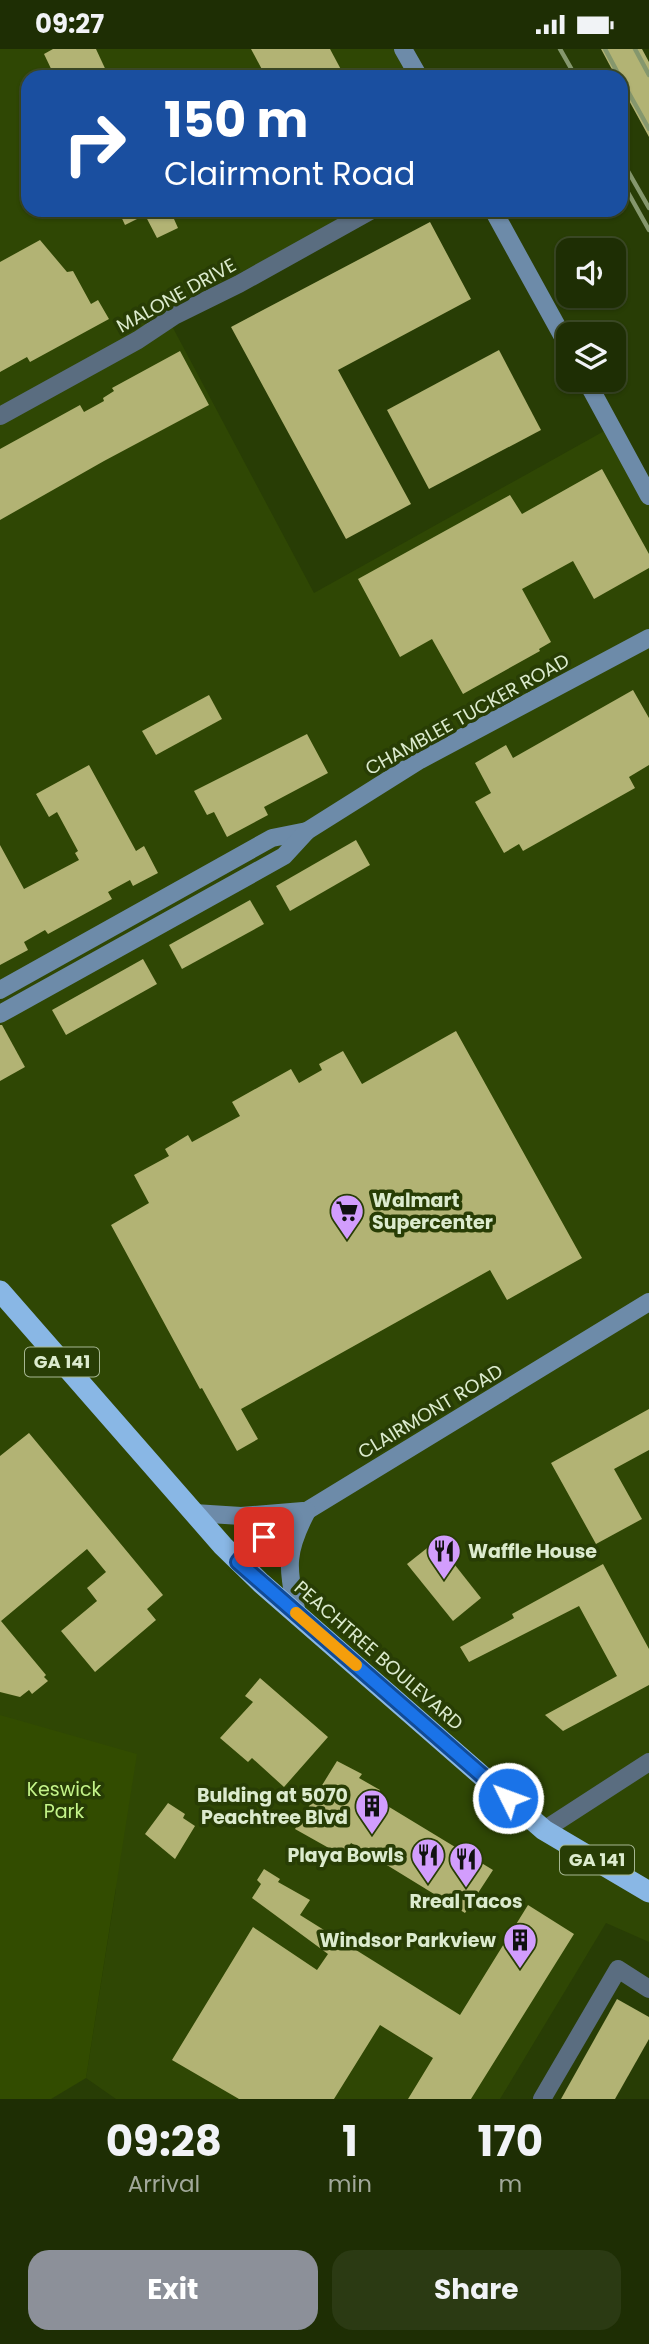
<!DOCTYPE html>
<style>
:root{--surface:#1e2e04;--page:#2b3a13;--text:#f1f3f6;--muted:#a1a89a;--line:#3c4a26;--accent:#8c9099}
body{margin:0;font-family:Poppins,sans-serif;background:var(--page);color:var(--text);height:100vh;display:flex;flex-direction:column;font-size:26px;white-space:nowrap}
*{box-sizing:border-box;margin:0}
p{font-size:23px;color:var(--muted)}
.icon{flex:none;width:38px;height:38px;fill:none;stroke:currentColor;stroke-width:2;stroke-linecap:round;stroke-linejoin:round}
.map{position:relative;height:2050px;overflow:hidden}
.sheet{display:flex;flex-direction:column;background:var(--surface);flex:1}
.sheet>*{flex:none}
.hud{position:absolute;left:21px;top:21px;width:607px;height:147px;border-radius:21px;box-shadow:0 2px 5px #0004,0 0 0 2px var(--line);background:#1a4fa0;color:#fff;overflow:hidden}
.buttons{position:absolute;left:556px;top:189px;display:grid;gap:14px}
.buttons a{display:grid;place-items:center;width:70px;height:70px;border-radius:14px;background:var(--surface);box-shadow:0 2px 5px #0004,0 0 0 2px var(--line);font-size:35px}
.pin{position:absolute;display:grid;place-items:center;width:60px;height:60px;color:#fff;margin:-30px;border-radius:14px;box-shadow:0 4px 10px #0006}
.me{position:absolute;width:77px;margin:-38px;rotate:312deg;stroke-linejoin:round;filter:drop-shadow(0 0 5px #0008)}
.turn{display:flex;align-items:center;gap:24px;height:147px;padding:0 28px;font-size:32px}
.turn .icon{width:91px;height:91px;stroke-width:2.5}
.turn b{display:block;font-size:49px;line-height:60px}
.eta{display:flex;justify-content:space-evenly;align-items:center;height:119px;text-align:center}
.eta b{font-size:42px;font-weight:700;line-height:49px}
.button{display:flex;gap:14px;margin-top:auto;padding:14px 28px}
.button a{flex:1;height:80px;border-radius:21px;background:var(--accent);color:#fff;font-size:28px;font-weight:700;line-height:80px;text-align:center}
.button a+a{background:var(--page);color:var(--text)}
.status{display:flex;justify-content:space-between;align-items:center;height:49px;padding:0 35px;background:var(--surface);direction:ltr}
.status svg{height:19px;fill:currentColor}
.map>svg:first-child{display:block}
.built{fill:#2f4704}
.green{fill:#324c00}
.building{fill:#b2b374}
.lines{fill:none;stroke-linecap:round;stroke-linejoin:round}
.street{stroke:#5a6d80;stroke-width:18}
.secondary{stroke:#6d8ba9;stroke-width:18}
.highway{stroke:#89b7e5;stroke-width:21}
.rail{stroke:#85976d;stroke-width:4.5}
.route-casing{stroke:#114b97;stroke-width:18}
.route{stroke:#1a73e8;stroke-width:12}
.slow{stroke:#f59e0b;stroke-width:12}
.labels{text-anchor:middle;stroke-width:7;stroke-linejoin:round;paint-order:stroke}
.shield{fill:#283d05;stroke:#a6b792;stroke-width:2}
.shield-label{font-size:18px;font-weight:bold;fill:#dcebce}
.street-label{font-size:19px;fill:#dcebce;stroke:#283d05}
.poi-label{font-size:19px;font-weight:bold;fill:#dcebce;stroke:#283d05;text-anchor:end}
.park-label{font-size:19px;fill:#c4f48a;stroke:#283d05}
</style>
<div class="status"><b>09:27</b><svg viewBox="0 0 49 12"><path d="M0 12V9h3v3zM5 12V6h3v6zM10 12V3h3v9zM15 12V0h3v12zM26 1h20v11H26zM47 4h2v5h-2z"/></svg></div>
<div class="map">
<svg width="649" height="2050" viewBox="0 0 649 2050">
<rect width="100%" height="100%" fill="#283d05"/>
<!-- built -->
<polygon class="built" points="0,0 403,0 419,28 28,28 28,161 365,161 164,262 314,544 615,376 649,433 649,1893 606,1874 500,2050 116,2050 86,2029 116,1840 0,1722"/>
<!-- green -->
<polygon class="green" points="0,1666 137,1705 86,2029 51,2050 0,2050"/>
<!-- building -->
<g class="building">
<polygon points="53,0 96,0 109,28 55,28 44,5"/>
<polygon points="251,0 330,0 345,28 266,28"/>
<polygon points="601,0 642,0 649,13 649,88 621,37 621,28 616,28"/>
<polygon points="118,161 170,161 178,179 157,189 145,166 125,176"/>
<polygon points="430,173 471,250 338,321 411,455 346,490 231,278"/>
<polygon points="40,191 67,223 73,222 91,255 98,251 109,270 30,313 27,308 0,323 0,213"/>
<polygon points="499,301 541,381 429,440 387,361"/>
<polygon points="180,302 209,356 104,412 0,471 0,400 80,356 84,363 104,352 103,349 114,342 112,339"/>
<polygon points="602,420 649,505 649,519 594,550 573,512 522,540 551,593 539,600 540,602 463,645 432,590 400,608 358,530 510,446 522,465"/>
<polygon points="633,641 649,669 649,716 629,728 635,739 523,802 519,795 504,804 475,753 491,744 475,714 506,696 513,709"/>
<polygon points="209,646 222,670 156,706 142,682"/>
<polygon points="307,685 328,724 264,758 268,766 227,788 214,763 207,766 194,742"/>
<polygon points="89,716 136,802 144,797 158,824 133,837 130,831 108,843 112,850 48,885 45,881 24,893 28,901 0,916 0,796 24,840 79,811 75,804 78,802 57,763 49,768 36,745"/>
<polygon points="356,791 370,816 290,862 276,837"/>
<polygon points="250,851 264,875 182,920 169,896"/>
<polygon points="143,910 157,935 66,986 52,961"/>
<polygon points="0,976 2,976 25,1018 0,1032"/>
<polygon points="456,982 582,1209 507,1251 490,1221 241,1360 258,1390 237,1402 202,1339 200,1340 111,1176 149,1154 134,1126 169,1107 165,1100 188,1086 192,1093 240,1067 232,1053 291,1020 299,1034 322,1021 319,1015 343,1002 362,1035"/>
<polygon points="649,1360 649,1401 614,1420 642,1470 596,1495 551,1414"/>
<polygon points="29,1384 163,1546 147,1560 156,1571 95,1623 61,1582 97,1552 87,1539 106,1523 87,1500 1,1572 46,1626 44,1628 48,1632 32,1645 29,1641 20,1648 0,1643 0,1407"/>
<polygon points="436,1492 481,1549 453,1572 407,1515"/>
<polygon points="603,1515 649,1600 649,1636 563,1682 545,1666 617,1627 579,1557 469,1613 460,1598 514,1569 512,1565"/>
<polygon points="260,1629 328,1688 284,1738 252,1709 248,1713 220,1689 253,1653 245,1647"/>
<polygon points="337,1712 362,1725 359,1729 380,1741 376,1750 493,1821 465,1864 351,1794 343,1807 295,1780"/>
<polygon points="168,1754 185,1765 183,1769 195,1777 175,1810 145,1785"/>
<polygon points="264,1820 280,1830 278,1833 310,1851 300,1866 460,1966 528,1856 574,1885 471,2050 408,2050 433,2009 380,1976 334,2050 239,2050 172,2011 253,1878 317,1921 328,1905 252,1849 261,1835 257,1831"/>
<polygon points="617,1950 649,1968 649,1990 615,2050 561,2050"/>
</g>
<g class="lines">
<!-- street -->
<g class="street">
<polyline points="0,367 138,291 174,267 239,235 372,161"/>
<polyline points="544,1781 649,1713"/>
<polyline points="542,2050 618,1920 649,1940"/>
</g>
<!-- secondary -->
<g class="secondary">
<polyline points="403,0 419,28"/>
<polyline points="493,161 569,299"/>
<polyline points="586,331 649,447"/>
<polyline points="0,941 272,789 307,782"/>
<polyline points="0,965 284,807 307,782 420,711 649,589"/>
<polyline points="194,1464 241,1467 303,1462"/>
<polyline points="238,1513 250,1498 264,1488 649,1253"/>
<path d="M297,1565c-9,-47 -13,-59 10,-103"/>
</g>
<!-- highway -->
<polyline class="highway" points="0,1242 223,1497 261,1534 544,1781 649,1843"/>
<!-- rail -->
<g class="rail">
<polyline points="560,0 576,28"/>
<polyline points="605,0 620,28"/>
<polyline points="635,0 649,26"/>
<polyline points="621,30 649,80"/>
<polyline points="621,110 649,159"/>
<polyline points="621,131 649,181"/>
</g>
</g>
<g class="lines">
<!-- route casing -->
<g class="route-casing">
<polyline id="route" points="264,1488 250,1498 238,1513 508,1749"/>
</g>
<!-- route -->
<use href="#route" class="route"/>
<!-- slow -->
<polyline class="slow" points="296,1564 356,1616"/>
</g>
<!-- icons -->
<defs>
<g id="supermarket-pin" transform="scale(1.75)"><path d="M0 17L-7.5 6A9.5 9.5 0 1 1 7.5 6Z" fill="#d29dfd" stroke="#283d05"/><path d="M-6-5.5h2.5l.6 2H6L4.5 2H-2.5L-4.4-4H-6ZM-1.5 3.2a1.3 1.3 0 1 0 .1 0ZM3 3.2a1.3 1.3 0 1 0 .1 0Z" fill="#111"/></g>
<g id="restaurant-pin" transform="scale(1.75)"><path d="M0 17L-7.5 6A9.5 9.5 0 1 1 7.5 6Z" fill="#d29dfd" stroke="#283d05"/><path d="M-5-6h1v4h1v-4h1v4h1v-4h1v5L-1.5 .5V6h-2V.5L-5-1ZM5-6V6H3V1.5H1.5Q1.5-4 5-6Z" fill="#111"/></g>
<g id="building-pin" transform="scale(1.75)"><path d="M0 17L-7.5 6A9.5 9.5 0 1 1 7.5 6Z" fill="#d29dfd" stroke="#283d05"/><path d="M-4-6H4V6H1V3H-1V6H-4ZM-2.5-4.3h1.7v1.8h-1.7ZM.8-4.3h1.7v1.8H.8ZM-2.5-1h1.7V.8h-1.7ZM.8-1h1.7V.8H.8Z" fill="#111"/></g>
</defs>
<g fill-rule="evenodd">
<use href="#supermarket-pin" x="347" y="1162"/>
<use href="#restaurant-pin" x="444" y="1502"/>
<use href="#building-pin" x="372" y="1757"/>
<use href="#restaurant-pin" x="428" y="1806"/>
<use href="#restaurant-pin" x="466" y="1810"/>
<use href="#building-pin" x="520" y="1891"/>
</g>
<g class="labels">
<!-- shield labels -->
<g class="shield">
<rect x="25" y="1298.5" width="74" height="29" rx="5"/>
<rect x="560" y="1796.5" width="74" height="29" rx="5"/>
</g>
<g class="shield-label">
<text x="62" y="1319">GA 141</text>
<text x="597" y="1817">GA 141</text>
</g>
<!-- street labels -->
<g class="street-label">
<text transform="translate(176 246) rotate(-29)" y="7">MALONE DRIVE</text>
<text transform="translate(467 665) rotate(-29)" y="7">CHAMBLEE TUCKER ROAD</text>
<text transform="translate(430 1362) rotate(-31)" y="7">CLAIRMONT ROAD</text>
<text transform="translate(379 1606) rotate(41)" y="7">PEACHTREE BOULEVARD</text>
</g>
<!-- poi labels -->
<g class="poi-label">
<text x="372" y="1158" text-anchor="start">Walmart<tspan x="372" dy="22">Supercenter</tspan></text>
<text x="468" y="1509" text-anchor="start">Waffle House</text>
<text x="348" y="1753">Bulding at 5070<tspan x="348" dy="22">Peachtree Blvd</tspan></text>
<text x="404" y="1813">Playa Bowls</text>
<text x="466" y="1859" text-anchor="middle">Rreal Tacos</text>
<text x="496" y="1898">Windsor Parkview</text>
</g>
<!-- park labels -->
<g class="park-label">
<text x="64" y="1747">Keswick<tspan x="64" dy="22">Park</tspan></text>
</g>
</g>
</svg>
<div class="buttons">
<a><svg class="icon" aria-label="sound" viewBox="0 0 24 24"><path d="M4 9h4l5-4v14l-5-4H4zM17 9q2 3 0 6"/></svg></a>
<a><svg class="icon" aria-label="layers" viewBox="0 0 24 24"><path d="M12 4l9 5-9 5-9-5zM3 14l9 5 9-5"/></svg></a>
</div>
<div class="pin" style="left:264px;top:1488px;background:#d93025"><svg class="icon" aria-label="arrive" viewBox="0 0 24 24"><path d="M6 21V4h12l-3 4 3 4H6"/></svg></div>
<svg class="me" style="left:508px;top:1749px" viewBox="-20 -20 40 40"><circle r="17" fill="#1a73e8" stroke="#fff" stroke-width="3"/><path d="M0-11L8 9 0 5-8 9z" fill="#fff"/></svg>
<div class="hud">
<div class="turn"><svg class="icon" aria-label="right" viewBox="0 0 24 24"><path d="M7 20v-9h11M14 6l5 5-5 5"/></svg><div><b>150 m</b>Clairmont Road</div></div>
</div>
</div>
<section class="sheet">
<div class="eta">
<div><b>09:28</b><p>Arrival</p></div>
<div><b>1</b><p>min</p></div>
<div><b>170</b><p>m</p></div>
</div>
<div class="button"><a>Exit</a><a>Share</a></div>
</section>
